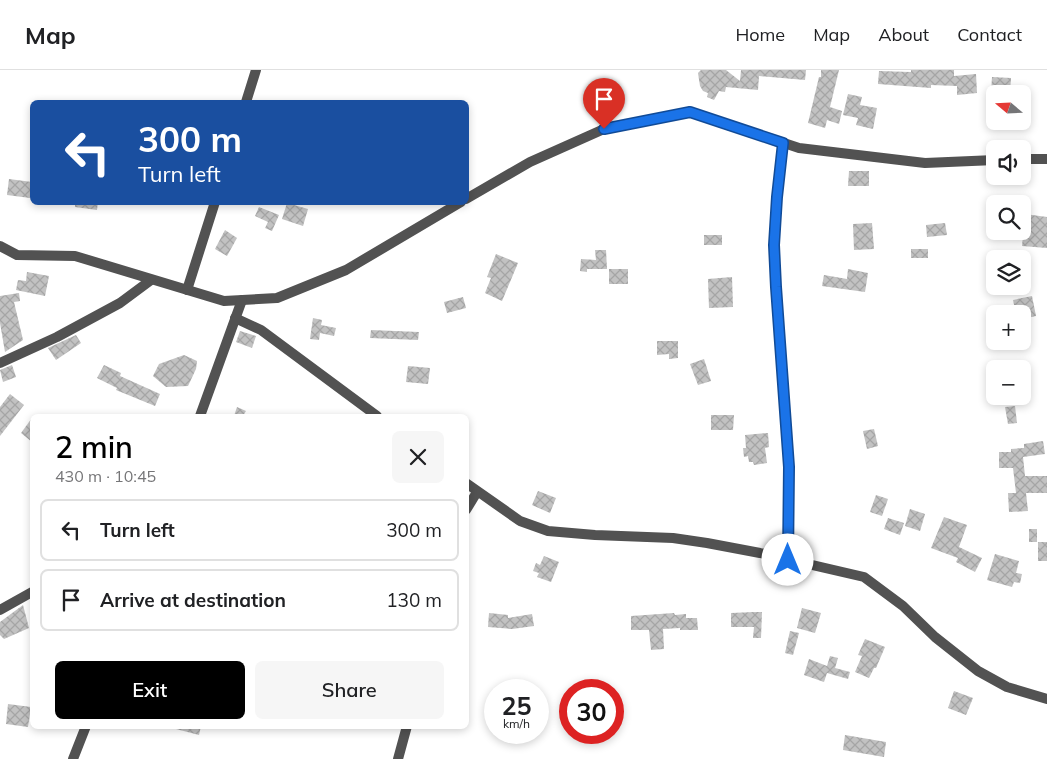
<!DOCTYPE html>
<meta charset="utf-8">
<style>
:root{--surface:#fff;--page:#f6f6f6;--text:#202124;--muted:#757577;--line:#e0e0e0;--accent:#000}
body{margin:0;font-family:Mulish,sans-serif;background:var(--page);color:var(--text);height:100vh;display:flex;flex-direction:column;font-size:19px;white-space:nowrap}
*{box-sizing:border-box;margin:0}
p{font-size:16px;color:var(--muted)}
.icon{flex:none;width:28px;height:28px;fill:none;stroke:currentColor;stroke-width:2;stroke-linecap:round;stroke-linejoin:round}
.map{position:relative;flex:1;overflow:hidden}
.details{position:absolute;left:30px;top:344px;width:439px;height:315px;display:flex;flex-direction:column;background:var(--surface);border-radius:8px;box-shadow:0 2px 8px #0003}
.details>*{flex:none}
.hud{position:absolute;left:30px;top:30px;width:439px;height:105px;border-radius:8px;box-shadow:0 2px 8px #0003;background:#1a4fa0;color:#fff;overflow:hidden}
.needle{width:32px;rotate:289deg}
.buttons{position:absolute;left:986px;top:15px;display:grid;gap:10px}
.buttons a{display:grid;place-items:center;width:45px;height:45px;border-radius:8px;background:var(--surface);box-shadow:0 2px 8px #0003;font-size:25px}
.speed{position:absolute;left:484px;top:609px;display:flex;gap:10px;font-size:25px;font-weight:700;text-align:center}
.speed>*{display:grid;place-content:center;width:65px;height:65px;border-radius:50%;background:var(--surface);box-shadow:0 2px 8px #0003;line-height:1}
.speed small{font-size:12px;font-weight:400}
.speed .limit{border:8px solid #d22;background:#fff;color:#111}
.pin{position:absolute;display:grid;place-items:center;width:42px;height:42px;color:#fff;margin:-51px -21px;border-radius:50% 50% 50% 0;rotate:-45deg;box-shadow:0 0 5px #0007}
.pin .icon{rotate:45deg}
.me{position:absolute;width:55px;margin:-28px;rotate:0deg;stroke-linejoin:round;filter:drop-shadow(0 0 4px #0008)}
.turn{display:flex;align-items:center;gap:18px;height:105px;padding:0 25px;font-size:22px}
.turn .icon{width:65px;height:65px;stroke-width:2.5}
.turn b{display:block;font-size:35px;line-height:42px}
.round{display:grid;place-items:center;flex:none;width:52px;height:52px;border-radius:8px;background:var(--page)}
.summary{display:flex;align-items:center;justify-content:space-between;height:85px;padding:0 25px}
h1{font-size:30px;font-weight:600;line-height:38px;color:var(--accent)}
.primary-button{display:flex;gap:10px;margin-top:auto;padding:10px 25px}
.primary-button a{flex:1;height:58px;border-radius:8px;background:var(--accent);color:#fff;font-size:20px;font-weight:600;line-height:58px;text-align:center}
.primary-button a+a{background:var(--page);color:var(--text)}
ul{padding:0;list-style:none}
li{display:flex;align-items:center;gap:15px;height:62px;margin:0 10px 8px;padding:0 15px;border:2px solid var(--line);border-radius:8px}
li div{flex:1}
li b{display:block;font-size:19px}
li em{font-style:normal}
header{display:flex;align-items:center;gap:30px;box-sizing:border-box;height:70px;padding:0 25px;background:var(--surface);border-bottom:1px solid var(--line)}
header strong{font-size:24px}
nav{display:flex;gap:28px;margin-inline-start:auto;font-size:18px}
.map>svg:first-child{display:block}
.building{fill:url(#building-cross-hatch)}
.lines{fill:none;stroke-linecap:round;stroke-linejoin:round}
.minor{stroke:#525252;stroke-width:10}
.route-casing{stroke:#114b97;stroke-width:12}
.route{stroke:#1a73e8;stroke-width:9}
</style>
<header>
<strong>Map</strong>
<nav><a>Home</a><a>Map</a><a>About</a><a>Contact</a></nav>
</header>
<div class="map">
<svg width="1047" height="689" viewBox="0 0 1047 689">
<defs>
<pattern id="building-cross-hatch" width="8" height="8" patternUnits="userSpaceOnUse" patternTransform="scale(1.25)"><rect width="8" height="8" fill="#c2c2c2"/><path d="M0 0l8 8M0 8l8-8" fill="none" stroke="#a5a5a5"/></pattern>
</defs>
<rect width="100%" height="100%" fill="#fff"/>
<!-- building -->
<g class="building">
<polygon points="701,0 726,0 740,11 741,0 806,0 805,10 759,6 758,20 726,17 725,22 719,21 714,30 707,27 708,23 703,21 700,16 698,3"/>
<polygon points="821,0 839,0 830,37 842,41 839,54 827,50 825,58 808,53 819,7 821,7"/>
<polygon points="911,0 954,0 954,6 976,4 977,23 957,25 957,16 931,15 931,18 878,14 879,1 911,2"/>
<polygon points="992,7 1011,8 1010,24 991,24"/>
<polygon points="848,24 862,27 860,35 877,38 873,59 856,55 858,48 843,45"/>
<polygon points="849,101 869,101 869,116 848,116"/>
<polygon points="9,109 32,112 30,128 7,125"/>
<polygon points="75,132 98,132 97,140 75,137"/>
<polygon points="287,133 308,139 303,156 282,149"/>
<polygon points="259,137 279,145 272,161 265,158 268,152 255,146"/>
<polygon points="1025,144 1047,147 1047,178 1022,176"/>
<polygon points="872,153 874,179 854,180 853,154"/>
<polygon points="945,153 947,165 927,167 926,155"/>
<polygon points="225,160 237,168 227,186 215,179"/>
<rect x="704" y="165" width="18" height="10"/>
<rect x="911" y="179" width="17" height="9"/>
<polygon points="595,180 606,180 607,199 587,199 587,202 580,201 581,189 596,190"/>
<polygon points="496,184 518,193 502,231 485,223 491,208 487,207"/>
<rect x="609" y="199" width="19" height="15"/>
<polygon points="848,199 868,203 865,222 822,216 824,205 847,209"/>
<polygon points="27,202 49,206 45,226 16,220 18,210 26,211"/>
<polygon points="732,207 733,237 709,238 708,209"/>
<polygon points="19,223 20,231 14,232 23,270 5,282 0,253 0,226"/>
<polygon points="1032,226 1036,246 1022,249 1022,244 1016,244 1013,230"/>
<polygon points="463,227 466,238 447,243 444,232"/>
<polygon points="313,248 322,250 321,255 336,258 334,266 320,263 319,270 310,269"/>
<polygon points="371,260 419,262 418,270 370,268"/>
<polygon points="240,261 256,266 252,278 236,272"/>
<polygon points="76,265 81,273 56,290 48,278"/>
<polygon points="657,271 678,271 678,288 669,289 669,284 657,285"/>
<polygon points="184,285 197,291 196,299 188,316 166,317 153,306 159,294"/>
<polygon points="704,289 711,311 698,315 690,294"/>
<polygon points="12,295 16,307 3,312 0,300"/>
<polygon points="104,295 121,303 120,306 160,324 155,336 116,320 117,318 97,308"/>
<polygon points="408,296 430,298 428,314 406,312"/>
<polygon points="10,324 24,335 0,366 0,337"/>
<polygon points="1015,336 1017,353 1008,354 1005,337"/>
<polygon points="237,337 246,341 243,346 234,346"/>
<polygon points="711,345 734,345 733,360 711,360"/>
<polygon points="32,348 32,372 21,363"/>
<polygon points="874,359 878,376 867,379 863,361"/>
<polygon points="768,363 769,377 765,378 767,393 754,395 753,392 749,392 748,386 744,387 743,378 746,378 745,365"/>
<polygon points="1043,371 1045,384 1023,387 1025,406 1047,406 1047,423 1026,423 1028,441 1009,442 1008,423 1016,423 1013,398 999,398 999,382 1011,382 1011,379 1024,378 1024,374"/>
<polygon points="538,421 556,428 550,443 532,435"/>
<polygon points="876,425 888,429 882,446 870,442"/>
<polygon points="910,439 925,444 920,461 905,456"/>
<polygon points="944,447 967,455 959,477 982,488 975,502 956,492 958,488 931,478"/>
<polygon points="888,448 904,453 900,465 884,459"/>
<rect x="1029" y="459" width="8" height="13"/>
<rect x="1038" y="472" width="9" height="19"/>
<polygon points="995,484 1019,491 1016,503 1022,504 1020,513 1014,512 1012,517 987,510"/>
<polygon points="544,486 559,492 551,512 537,507 539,503 533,501 536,493 540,495"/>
<polygon points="23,535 29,558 4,569 0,565 0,552"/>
<polygon points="802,538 821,543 815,563 797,558"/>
<polygon points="754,542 762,542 761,568 753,568 754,557 731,557 731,543"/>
<polygon points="489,543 508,545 508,548 532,544 534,556 512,559 488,557"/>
<polygon points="674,543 675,545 686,544 686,548 697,548 698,560 680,560 680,558 663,559 664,579 651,580 649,560 631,560 631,546"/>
<polygon points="790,561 799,563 793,585 785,583"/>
<polygon points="865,569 885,577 876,598 874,598 869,608 855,602 862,586 858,585"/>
<polygon points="830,586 838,588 835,598 850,602 848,609 827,603 824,612 804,605 809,589 827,596"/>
<polygon points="954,621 973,628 966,645 948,638"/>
<polygon points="8,634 31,637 28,657 6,654"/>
<polygon points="176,656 201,656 199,665 176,659"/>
<polygon points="845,665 886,672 884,687 843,680"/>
</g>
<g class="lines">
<!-- minor -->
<g class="minor">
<polyline points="246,32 256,0"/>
<polyline points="783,73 777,127 774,175 776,217 789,397 788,490"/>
<polyline points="1022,89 1047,89"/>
<polyline points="466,129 530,92 604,59 690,42 799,78 925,93 995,90"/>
<polyline points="0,176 17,185 75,186 224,231 277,228 346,200 461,132"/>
<polyline points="187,220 215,132"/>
<polyline points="235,248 261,260 377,346"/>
<polyline points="0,293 57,267 120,233 151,210"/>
<polyline points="200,346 242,230"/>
<polyline points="466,413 520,451 548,461 595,465 673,468 707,473 760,483 864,507 903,536 935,567 978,601 1007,617 1047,629"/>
<polyline points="466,440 477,422"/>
<polyline points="0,540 32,522"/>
<polyline points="73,689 86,656"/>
<polyline points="398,689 407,656"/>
</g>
</g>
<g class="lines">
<!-- route casing -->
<g class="route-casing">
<polyline id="route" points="604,59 690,42 783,73 777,127 774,175 776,217 789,397 788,490"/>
</g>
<!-- route -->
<use href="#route" class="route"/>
</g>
</svg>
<div class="buttons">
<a><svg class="needle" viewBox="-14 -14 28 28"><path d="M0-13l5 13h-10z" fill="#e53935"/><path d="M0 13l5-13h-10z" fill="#757577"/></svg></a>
<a><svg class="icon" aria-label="sound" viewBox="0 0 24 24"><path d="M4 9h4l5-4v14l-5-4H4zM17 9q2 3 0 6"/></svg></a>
<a><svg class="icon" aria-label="search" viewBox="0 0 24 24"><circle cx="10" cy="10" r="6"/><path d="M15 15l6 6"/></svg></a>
<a><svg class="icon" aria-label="layers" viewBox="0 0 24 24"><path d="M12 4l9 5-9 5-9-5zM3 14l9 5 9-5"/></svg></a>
<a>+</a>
<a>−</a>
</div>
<div class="speed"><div>25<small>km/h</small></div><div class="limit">30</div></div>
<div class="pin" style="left:604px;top:59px;background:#d93025"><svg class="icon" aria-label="arrive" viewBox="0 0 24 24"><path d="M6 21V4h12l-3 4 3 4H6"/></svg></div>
<svg class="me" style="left:788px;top:490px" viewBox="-20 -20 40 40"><circle r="19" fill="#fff"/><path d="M0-13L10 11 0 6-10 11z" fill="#1a73e8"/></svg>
<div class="hud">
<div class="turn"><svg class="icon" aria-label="left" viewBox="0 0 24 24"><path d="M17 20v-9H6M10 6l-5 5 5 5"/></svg><div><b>300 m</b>Turn left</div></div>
</div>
<section class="details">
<div class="summary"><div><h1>2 min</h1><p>430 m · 10:45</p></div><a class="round"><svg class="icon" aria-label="close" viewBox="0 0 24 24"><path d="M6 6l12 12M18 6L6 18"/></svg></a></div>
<ul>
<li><svg class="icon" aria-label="left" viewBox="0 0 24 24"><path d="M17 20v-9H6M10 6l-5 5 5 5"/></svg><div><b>Turn left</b></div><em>300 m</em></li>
<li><svg class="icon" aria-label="arrive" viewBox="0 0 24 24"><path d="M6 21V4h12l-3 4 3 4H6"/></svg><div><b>Arrive at destination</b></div><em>130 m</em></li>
</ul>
<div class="primary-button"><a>Exit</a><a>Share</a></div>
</section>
</div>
